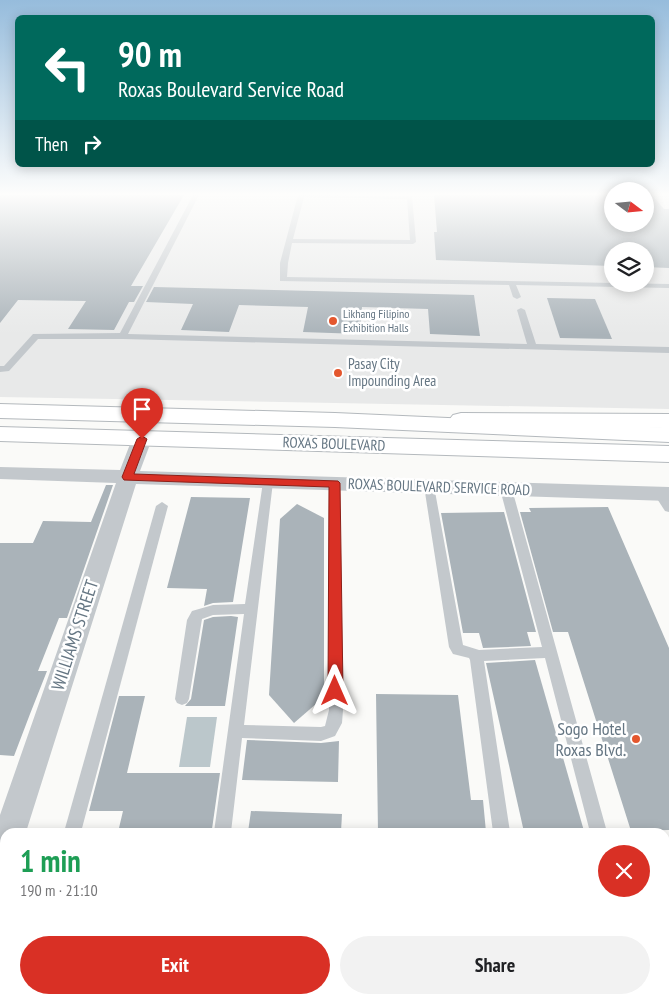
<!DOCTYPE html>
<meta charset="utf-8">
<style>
:root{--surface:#fff;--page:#f2f2f2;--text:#202124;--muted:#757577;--accent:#d93025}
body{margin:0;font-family:"PT Sans Narrow",sans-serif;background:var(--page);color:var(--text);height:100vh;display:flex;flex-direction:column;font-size:19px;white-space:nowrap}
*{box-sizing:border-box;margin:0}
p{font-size:16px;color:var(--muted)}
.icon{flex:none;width:28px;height:28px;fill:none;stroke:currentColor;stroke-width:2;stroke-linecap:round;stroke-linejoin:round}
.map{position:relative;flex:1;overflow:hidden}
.side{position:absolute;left:0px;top:828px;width:670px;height:176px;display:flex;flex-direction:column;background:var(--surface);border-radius:15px 15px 0 0;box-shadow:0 2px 12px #0003}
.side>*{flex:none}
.top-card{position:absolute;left:15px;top:15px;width:640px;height:152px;border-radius:8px;box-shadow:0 2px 12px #0003;background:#00695c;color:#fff;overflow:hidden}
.needle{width:32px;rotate:106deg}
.controls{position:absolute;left:604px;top:182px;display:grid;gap:10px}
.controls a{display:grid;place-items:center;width:50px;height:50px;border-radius:50%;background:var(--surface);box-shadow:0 2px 12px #0003;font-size:25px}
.pin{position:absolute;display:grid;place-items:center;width:42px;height:42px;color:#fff;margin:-51px -21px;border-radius:50% 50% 50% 0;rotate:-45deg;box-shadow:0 0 5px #0007}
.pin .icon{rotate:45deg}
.me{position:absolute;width:55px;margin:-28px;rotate:0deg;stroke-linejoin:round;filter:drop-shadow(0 0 4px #0008)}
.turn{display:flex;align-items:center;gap:18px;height:105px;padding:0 20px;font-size:22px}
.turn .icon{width:65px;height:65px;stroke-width:2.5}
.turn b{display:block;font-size:35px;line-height:42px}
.then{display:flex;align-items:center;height:48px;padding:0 20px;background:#0003;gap:10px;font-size:19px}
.round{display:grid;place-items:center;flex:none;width:52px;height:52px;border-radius:26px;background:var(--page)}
.summary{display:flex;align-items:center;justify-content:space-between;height:85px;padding:0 20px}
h1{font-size:30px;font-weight:600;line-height:38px;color:#1e9e55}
.action{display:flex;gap:10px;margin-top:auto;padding:10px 20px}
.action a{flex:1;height:58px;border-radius:30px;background:var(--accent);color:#fff;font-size:20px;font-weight:600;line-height:58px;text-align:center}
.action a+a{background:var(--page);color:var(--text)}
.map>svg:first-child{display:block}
.built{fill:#e8e9e9;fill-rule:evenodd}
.water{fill:#bbc7cb}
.building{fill:#aab3b9}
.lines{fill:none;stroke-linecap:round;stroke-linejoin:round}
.primary-casing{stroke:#b5babe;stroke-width:2}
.trunk-casing{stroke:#b4b9bd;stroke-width:2}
.service{fill:#c3c8cc;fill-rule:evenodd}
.minor{fill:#c3c8cc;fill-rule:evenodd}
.primary{fill:#fff;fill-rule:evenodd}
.trunk{fill:#fff;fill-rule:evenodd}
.route{fill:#d93025;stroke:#8d1f18}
.poi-dot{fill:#e4572e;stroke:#fff;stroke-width:2}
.labels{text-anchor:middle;stroke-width:5;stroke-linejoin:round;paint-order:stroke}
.far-poi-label{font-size:12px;fill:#657683;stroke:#fff;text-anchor:start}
.poi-label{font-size:15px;fill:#657683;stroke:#fff;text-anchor:start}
.street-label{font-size:15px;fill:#657683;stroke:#fff}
.near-street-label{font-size:18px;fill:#657683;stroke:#fff}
.near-poi-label{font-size:18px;fill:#657683;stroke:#fff;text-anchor:end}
</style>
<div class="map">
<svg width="669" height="1003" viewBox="0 0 669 1003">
<rect width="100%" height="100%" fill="#fafaf8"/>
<!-- built -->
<path class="built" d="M0,195h612v29h33v-29h24v214l-669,-12zM612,251h33v33h-33z"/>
<!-- water -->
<polygon class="water" points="187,717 217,717 210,767 179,767"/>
<!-- building -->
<g class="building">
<polygon points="0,195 184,195 131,286 143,286 134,302 129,302 114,330 68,329 86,301 18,300 0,323"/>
<polygon points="434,195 612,195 612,224 645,224 645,195 652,195 664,209 669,209 669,268 645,267 645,251 612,251 612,266 436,260 434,232 437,232"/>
<polygon points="154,287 474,295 480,336 430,334 428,309 362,307 360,334 303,332 308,307 239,305 229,332 181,330 193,304 146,302"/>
<polygon points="547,298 595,299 612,339 560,338"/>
<polygon points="106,485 113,485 67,618 59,618 38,671 47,671 30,714 14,756 0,755 0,543 33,543 43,521 91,522"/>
<polygon points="191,497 250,498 233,602 213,603 204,606 207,589 167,588"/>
<polygon points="297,504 324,518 324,697 294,723 269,695 280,519"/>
<polygon points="608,507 669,648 669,830 631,831 568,632 553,632 520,512 531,512 529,508"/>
<polygon points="504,512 536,632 527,632 531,646 483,648 479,633 463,633 441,513"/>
<polygon points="231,616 238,617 225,706 185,706 191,699 204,620 213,617"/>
<polygon points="535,660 584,831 524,832 486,663"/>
<polygon points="376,694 458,695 471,800 483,800 486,832 378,832"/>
<polygon points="119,696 145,696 127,773 220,773 212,829 119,828 123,811 89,811"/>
<polygon points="247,740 321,743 339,741 338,782 242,780"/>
<polygon points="251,811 342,814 341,832 248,832"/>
</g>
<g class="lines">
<!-- primary casing -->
<g class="primary-casing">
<polygon id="primary" points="461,413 669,414 669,428 461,427 453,425 449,420 453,415"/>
</g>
<!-- trunk casing -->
<g class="trunk-casing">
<g id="trunk">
<polygon points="0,404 335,413 669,428 669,442 335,427 0,418"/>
<polygon points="0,427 669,446 669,462 0,441"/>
</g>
</g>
<!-- service -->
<g class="service">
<polygon points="193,195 199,195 128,334 527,344 517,310 521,308 525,310 536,344 669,347 669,353 123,339 38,339 9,371 0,372 0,366 4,366 33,334 120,333"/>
<path d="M298,195l114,1 4,46 -3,2 -121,-1 -4,20 -1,14 382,7v4l-153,-3 5,12 -4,2 -4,-2 -4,-12 -229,-4v-18zM304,197l103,2 3,41 -117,-1z"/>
<polygon points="268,479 273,482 244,725 321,727 325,726 329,710 329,483 334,480 339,483 343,710 342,723 335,736 321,741 242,738 231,832 214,832 244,614 213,615 202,619 189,699 187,703 182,705 177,703 175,699 187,620 192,611 213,605 245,604 263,482"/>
<polygon points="429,482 434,486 463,645 479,650 542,647 500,489 506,485 512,489 607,832 590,832 545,658 484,661 510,832 493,832 470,660 469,658 453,654 449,647 424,486"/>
<polygon points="660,490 664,491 669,499 669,512 665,511 654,494"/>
<polygon points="162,502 168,506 81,832 64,832 156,506"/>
</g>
<!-- minor -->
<g class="minor">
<polygon points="142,433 149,435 152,439 140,471 669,487 669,501 136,484 26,832 5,832 5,878 0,880 0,815 116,483 0,479 0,467 120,470 132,439 135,435"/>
<polygon points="665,854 669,855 669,889 665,888"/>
</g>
<!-- primary -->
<use href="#primary" class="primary"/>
<!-- trunk -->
<use href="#trunk" class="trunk"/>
</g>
<!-- sky -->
<linearGradient id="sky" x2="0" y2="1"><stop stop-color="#96bcdc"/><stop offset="0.58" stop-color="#fdfdfc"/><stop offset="1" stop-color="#fdfdfc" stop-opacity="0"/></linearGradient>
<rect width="669" height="335" fill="url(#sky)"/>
<!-- route -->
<polygon class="route" points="142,436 147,439 134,474 338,481 340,483 343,691 341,696 335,698 330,696 328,691 329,487 124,480 122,477 137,439"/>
<!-- markers -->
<g class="poi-dot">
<circle cx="333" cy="321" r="5"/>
<circle cx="338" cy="373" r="5"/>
<circle cx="636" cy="739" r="5"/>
</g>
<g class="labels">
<!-- far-poi labels -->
<g class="far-poi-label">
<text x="343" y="318">Likhang Filipino<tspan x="343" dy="14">Exhibition Halls</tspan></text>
</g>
<!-- poi labels -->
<g class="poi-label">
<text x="348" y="369">Pasay City<tspan x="348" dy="17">Impounding Area</tspan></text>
</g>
<!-- street labels -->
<g class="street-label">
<text transform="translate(334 444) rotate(2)" y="5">ROXAS BOULEVARD</text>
<text transform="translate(439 487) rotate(2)" y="5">ROXAS BOULEVARD SERVICE ROAD</text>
</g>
<!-- near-street labels -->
<g class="near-street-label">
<text transform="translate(75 635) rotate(-72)" y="6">WILLIAMS STREET</text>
</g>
<!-- near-poi labels -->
<g class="near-poi-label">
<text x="626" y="735">Sogo Hotel<tspan x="626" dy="21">Roxas Blvd.</tspan></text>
</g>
</g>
</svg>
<div class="controls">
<a><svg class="needle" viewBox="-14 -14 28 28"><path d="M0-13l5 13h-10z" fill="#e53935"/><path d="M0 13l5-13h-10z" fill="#757577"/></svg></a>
<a><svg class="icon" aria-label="layers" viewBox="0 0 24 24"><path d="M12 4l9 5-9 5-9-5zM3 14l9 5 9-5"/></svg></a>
</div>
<div class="pin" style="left:142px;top:439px;background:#d93025"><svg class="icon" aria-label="arrive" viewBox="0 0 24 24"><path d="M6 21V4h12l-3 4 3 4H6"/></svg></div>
<svg class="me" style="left:335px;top:691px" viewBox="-20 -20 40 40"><path d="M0-17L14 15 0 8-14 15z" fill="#d93025" stroke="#fff" stroke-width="4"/></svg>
<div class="top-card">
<div class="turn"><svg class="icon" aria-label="left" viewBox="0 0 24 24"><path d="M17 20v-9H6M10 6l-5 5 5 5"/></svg><div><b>90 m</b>Roxas Boulevard Service Road</div></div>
<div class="then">Then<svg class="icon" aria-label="right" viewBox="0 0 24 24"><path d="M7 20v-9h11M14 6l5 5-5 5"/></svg></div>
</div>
<section class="side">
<div class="summary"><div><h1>1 min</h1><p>190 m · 21:10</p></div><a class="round" style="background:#d93025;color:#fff"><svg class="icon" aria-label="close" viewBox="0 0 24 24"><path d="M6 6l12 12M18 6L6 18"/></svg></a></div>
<div class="action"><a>Exit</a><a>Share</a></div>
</section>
</div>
